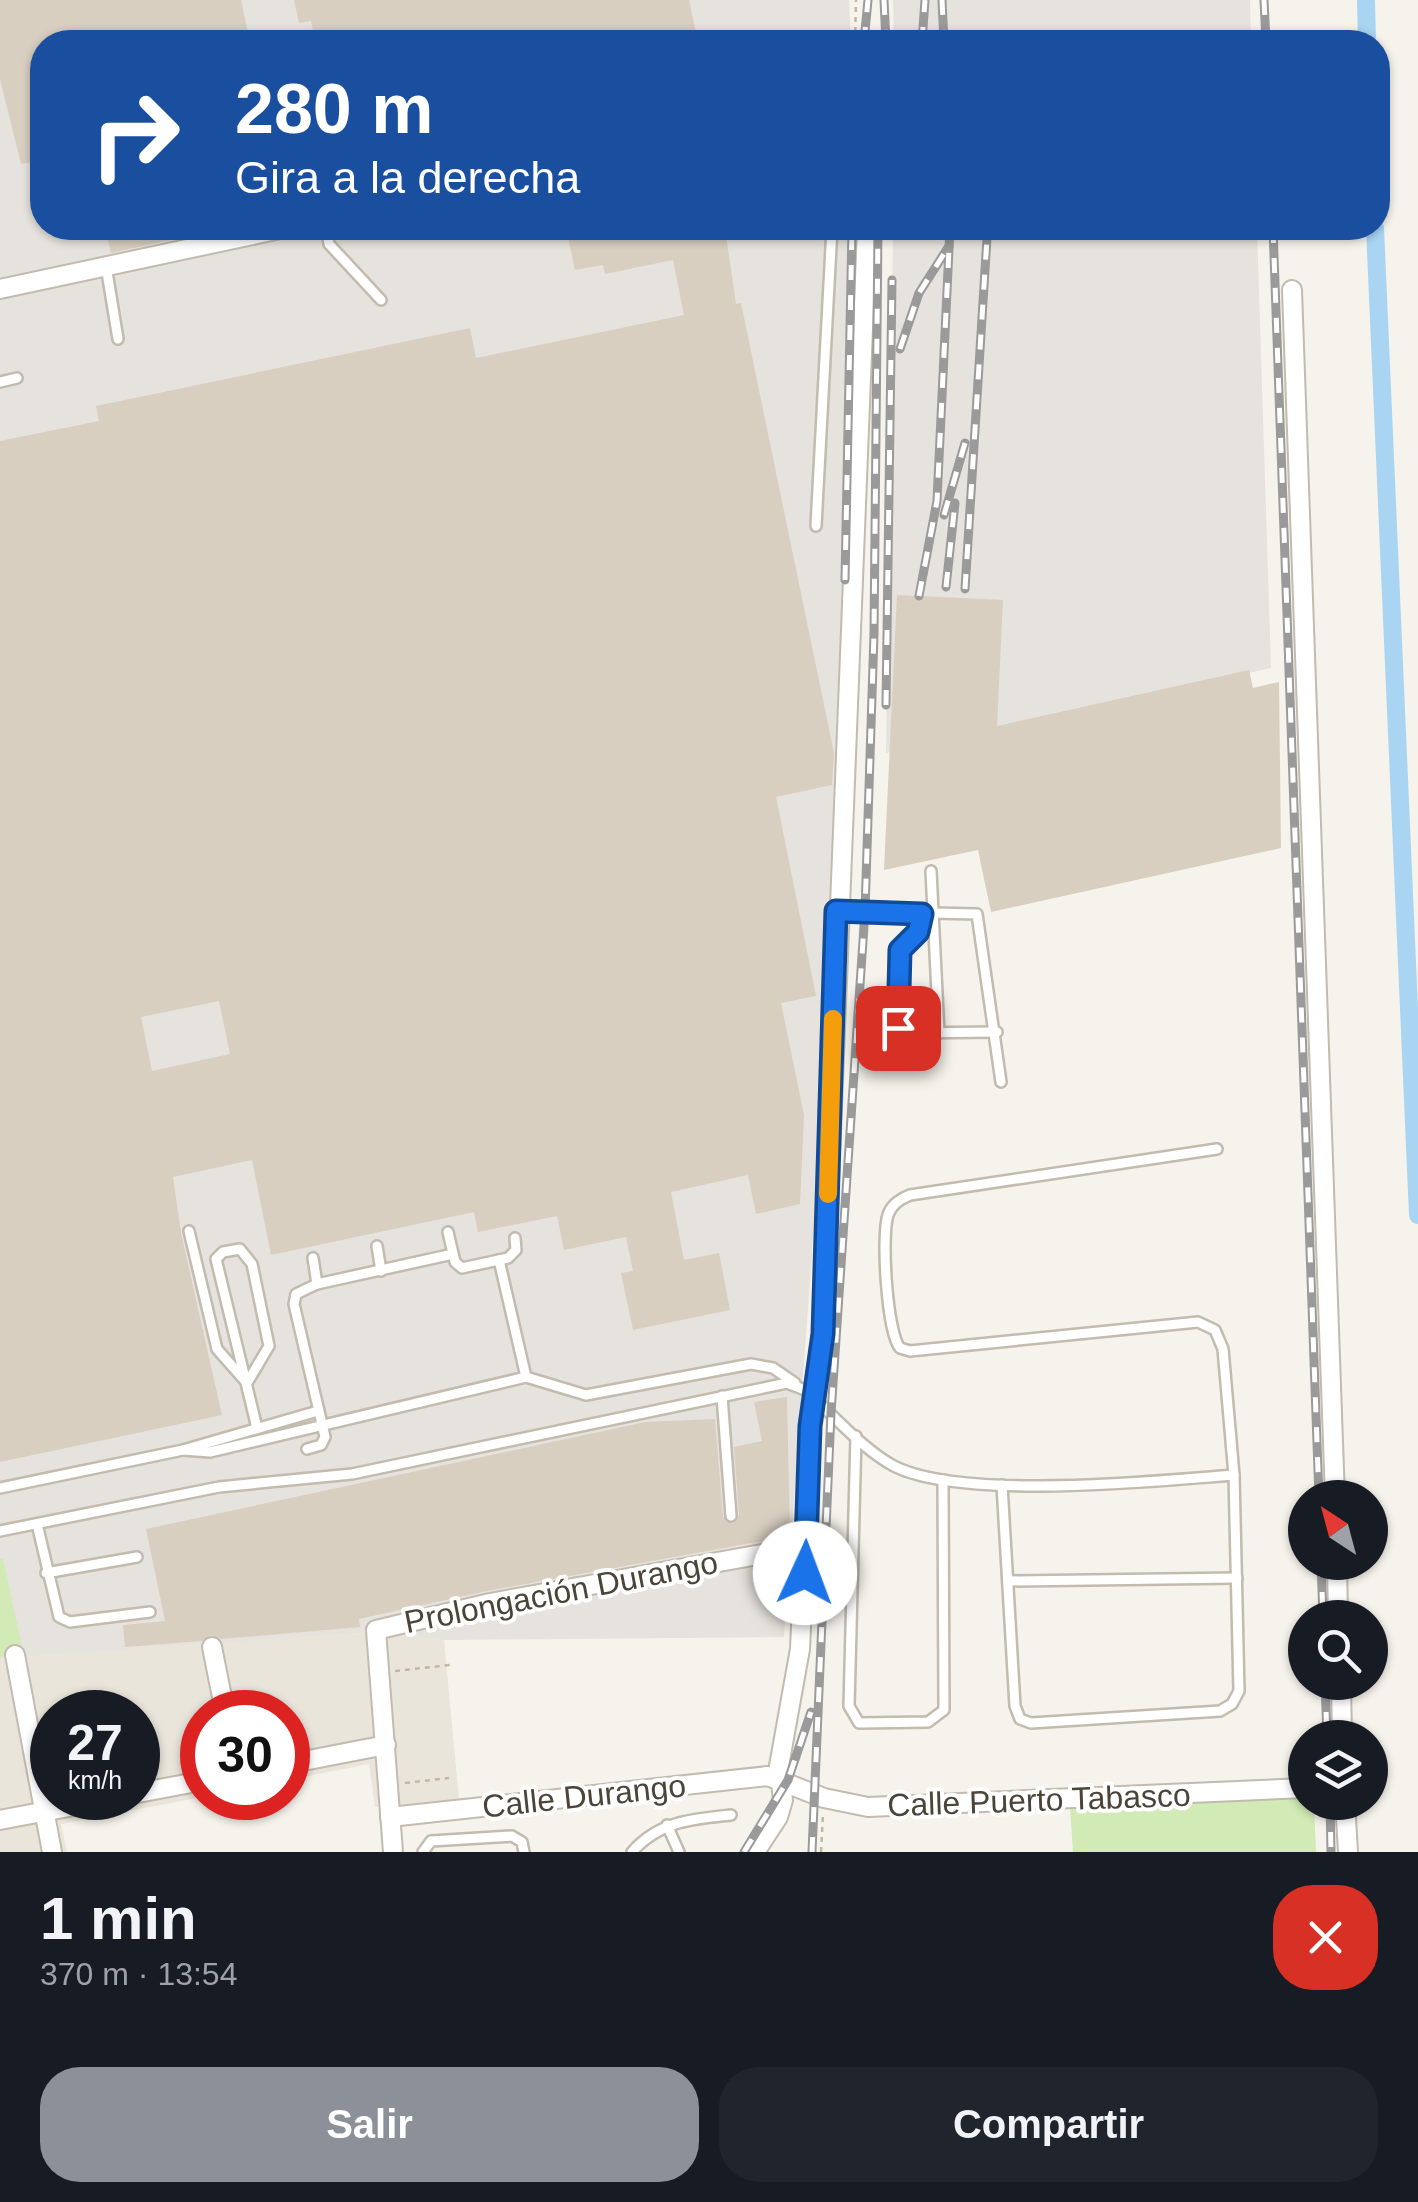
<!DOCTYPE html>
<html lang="es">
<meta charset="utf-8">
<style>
:root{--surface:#171b24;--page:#20242c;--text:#f1f3f6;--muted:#9ea1a6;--accent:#8c9099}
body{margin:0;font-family:Arial,sans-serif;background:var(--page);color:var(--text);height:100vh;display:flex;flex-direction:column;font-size:38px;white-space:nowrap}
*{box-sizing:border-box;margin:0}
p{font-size:32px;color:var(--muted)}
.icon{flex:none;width:55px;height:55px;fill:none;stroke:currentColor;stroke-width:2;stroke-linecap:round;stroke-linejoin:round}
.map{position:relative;height:1852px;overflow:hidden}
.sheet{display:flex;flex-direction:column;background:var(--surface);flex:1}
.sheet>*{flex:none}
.hud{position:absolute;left:30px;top:30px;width:1360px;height:210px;border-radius:40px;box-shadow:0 2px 8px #0004;background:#1a4fa0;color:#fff;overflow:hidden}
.needle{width:65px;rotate:324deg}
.tools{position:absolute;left:1288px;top:1480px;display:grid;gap:20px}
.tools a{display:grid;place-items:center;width:100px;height:100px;border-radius:50%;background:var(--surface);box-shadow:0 2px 8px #0004;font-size:50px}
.speed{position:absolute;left:30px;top:1690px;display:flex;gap:20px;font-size:50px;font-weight:700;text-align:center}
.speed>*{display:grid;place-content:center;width:130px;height:130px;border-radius:50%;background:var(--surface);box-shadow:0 2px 8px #0004;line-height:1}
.speed small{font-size:25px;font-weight:400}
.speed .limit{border:15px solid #d22;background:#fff;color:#111}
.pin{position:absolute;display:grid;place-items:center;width:85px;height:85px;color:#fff;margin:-42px;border-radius:20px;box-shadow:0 5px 15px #0006}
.me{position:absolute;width:110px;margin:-55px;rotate:2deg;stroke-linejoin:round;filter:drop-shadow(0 0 8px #0008)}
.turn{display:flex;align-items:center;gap:35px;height:210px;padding:0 40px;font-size:45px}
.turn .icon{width:130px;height:130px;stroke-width:2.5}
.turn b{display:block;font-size:70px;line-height:85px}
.round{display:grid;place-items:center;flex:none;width:105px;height:105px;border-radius:40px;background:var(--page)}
.summary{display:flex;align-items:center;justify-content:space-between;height:170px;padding:0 40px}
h1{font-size:60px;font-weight:700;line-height:75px}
.action{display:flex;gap:20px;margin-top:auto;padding:20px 40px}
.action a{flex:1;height:115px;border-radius:40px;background:var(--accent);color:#fff;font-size:40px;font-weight:700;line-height:115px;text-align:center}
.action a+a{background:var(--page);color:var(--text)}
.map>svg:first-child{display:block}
.residential{fill:#eae5da;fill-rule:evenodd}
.industrial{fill:#e6e2dd}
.green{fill:#d2eab5}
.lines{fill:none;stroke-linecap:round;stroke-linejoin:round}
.canal{stroke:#a9d4f2;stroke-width:18}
.building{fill:#d8cfc1;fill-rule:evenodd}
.service-casing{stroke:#c2bbae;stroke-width:14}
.minor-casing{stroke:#c2bbae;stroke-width:22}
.path{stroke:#c4b79f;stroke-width:2.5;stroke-dasharray:5 5;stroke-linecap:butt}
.service{stroke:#fff;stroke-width:9}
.minor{stroke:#fff;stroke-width:18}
.rail-casing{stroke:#9a9a9a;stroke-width:9}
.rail{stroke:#fff;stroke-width:5;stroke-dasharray:15;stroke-linecap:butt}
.route-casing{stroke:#114b97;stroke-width:25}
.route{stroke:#1a73e8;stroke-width:18}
.slow{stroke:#f59e0b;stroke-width:18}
.labels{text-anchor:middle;stroke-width:8;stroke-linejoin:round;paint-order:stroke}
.street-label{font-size:32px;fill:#4b4439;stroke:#fff}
</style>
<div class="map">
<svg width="1418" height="1852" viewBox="0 0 1418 1852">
<rect width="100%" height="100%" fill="#f6f3ec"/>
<!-- residential -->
<path class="residential" d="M392,1631l52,9 15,159 -84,8 -6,-43 -81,16v-68h-86v85l-141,27 6,28h-67v-195zM52,1712h86v86h-86z"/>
<!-- industrial -->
<g class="industrial">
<polygon points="0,0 849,0 851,42 42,42 42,228 859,228 861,580 784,1637 444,1640 392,1631 24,1656 0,1559"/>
<polygon points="893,0 1250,0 1251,42 894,42"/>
<polygon points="893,228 1257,228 1271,668 886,753"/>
</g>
<!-- green -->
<g class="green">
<polygon points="0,1559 3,1559 24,1656 0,1657"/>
<polygon points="1305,1793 1305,1802 1314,1803 1316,1852 1073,1852 1070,1807"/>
</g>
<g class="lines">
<!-- canal -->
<g class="canal">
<polyline points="1366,0 1367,42"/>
<polyline points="1375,228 1418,1215"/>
</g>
</g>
<!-- building -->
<g class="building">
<polygon points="0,0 241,0 250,42 42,42 42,160 21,164 0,79"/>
<polygon points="294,0 689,0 698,42 315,42 311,21 299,23"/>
<polygon points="105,228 212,228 212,231 111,253"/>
<path d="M566,228h159l11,76 5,-1 93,450 -2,32 -56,12 40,199 -35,7 23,112 -4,89 -44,10 -8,-39 -77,17 13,68 35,-7 11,57 -97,20 -12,-57 12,-2 -7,-34 -62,13 -7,-34 -79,16 -4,-20 -203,43 -19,-95 -79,17 8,56 41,182 -222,47v-1021l99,-20 -3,-15 374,-78 6,30 208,-43 -11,-55 -68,14 -2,-9 -28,5zM219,1001l11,53 -78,17 -11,-54z"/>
<polygon points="897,595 1003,600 997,726 1249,670 1253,688 1279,682 1281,848 991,912 978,850 884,870"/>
<polygon points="787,1397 790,1536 487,1591 359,1619 360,1627 221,1639 211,1635 202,1641 125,1647 123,1625 165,1621 146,1529 645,1422 715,1419 723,1517 733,1524 739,1515 734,1447 762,1441 754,1402"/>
</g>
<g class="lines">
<!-- service casing -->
<g class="service-casing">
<g id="service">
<polyline points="326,228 329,244 381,300"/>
<polyline points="106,266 118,339"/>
<polyline points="0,382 17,378"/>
<polyline points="816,526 832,228"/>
<polyline points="931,871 939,1033"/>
<polyline points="841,911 977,914 1001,1082"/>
<polyline points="922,914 918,932 900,950 898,1028 905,1033 997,1032"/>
<polyline points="189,1231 217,1349 247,1383 269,1346 252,1264 240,1249 223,1252 216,1259 257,1428"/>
<polyline points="448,1232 455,1262 462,1268 508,1258 516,1250 515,1238"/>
<polyline points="377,1246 381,1271"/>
<polyline points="313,1258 317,1284"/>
<polyline points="499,1260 526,1377"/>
<polyline points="722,1396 731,1516"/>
<polyline points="856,1436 849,1706 859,1723 928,1722 944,1710 943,1480"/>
<polyline points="307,1449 321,1445 325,1437 294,1304 296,1294 317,1284 453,1254"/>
<polyline points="183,1450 210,1452 526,1377 586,1395 751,1364 773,1368 795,1383"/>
<path d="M1002,1485l13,221 5,13 11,4 189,-12 12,-7 7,-13 -5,-216 -11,-126 -8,-19 -17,-8 -288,29 -10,-3c-13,-15 -19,-112 -12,-133 3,-10 12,-16 22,-20l307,-46"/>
<polyline points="0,1488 183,1450 318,1411"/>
<polyline points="37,1524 59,1617 70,1622 150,1612"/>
<path d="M0,1531l219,-44 133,-13 435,-91 18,7c28,24 55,57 87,75 66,36 263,16 342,10"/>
<polyline points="46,1573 137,1557"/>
<polyline points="1008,1581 1237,1578"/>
<polyline points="667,1825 679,1852"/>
<polyline points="423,1852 431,1841 512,1836 522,1842 524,1852"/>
<path d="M632,1852c27,-31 61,-33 99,-37"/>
</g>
</g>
<!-- minor casing -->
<g class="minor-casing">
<g id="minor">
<polyline points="0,289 285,228"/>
<polyline points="1292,290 1335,1498"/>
<polyline points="1337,1562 1338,1618"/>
<polyline points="212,1647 225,1712"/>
<polyline points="15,1655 52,1852"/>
<polyline points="1341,1682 1342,1738"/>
<polyline points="288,1764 386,1745"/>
<polyline points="138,1793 202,1781"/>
<polyline points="1345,1802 1348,1852"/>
<polyline points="390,1817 768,1776 824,1798 868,1807 1305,1788"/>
<polyline points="0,1820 116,1798"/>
<polyline points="393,1852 376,1630 490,1603 807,1546"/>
<polyline points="755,1852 778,1817 783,1800 779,1766 800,1649 810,1426 823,1333 867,228"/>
</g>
</g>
<!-- path -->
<g class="path">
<polyline points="855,42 856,0"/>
<polyline points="395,1671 450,1665"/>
<polyline points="405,1783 449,1778"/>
<polyline points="821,1852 823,1814"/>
</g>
<!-- service -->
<use href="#service" class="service"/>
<!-- minor -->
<use href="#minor" class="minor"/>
<!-- rail casing -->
<g class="rail-casing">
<g id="rail">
<polyline points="884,0 886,42"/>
<polyline points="942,0 944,42"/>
<polyline points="1264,0 1266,42"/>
<polyline points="864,42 868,0"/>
<polyline points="922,42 925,0"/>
<polyline points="1273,228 1319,1498"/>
<polyline points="900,349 919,293 949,246"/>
<polyline points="944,515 965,443"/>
<polyline points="845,580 852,228"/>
<polyline points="946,587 955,503"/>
<polyline points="965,589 987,238"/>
<polyline points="919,596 937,501 950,228"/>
<polyline points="886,705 892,280"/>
<polyline points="1321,1562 1323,1618"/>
<polyline points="1325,1682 1327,1738"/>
<polyline points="1330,1802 1331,1852"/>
<polyline points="744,1852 788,1780 811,1712"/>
<polyline points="812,1852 831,1413 865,911 874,634 878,228"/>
</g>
</g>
<!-- rail -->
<use href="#rail" class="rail"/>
</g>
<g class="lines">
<!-- route casing -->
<g class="route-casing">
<polyline id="route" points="805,1573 810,1426 823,1334 836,911 922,914 918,932 900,950 898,1028"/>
</g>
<!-- route -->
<use href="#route" class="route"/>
<!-- slow -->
<polyline class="slow" points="828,1194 833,1019"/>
</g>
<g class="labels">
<!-- street labels -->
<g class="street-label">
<text transform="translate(561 1592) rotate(-11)" y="11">Prolongación Durango</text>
<text transform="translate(584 1796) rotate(-6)" y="11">Calle Durango</text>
<text transform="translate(1039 1800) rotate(-2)" y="11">Calle Puerto Tabasco</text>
</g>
</g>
</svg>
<div class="tools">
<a><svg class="needle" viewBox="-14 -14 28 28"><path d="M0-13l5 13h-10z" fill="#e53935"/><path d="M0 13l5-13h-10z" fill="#9ea1a6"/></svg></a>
<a><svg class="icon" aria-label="search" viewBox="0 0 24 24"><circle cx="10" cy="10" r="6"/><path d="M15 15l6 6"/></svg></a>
<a><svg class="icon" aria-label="layers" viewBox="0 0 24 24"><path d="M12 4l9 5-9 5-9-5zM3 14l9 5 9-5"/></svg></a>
</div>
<div class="speed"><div>27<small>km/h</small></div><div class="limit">30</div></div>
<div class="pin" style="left:898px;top:1028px;background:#d93025"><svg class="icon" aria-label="arrive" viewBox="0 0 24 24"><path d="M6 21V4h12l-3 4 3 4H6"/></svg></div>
<svg class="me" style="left:805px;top:1573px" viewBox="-20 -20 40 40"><circle r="19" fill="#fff"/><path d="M0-13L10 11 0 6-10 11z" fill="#1a73e8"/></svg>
<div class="hud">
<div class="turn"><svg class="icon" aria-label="right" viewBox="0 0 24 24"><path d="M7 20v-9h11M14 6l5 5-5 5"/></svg><div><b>280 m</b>Gira a la derecha</div></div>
</div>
</div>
<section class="sheet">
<div class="summary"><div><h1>1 min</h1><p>370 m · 13:54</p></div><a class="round" style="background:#d93025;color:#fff"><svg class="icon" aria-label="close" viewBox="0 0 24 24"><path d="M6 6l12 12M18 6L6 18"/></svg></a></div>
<div class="action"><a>Salir</a><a>Compartir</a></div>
</section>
